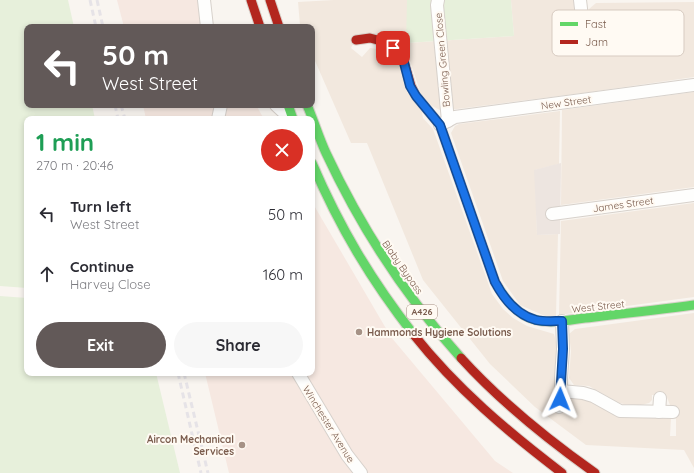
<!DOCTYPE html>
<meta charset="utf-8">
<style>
:root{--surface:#fff;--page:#f7f7f7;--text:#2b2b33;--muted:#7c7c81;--accent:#625958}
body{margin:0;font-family:Quicksand,sans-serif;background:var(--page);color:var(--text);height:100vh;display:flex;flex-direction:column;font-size:15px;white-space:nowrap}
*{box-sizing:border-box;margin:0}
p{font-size:13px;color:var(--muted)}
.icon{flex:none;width:22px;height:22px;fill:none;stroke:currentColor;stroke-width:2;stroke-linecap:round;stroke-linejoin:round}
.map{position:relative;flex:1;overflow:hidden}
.sheet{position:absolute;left:24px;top:116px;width:291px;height:260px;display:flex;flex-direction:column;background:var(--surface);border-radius:8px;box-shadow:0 2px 6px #0003}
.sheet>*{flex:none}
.banner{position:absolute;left:24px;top:24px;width:291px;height:84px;border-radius:8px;box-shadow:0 2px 6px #0003;background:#625958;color:#fff;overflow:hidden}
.pin{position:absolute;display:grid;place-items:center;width:34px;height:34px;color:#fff;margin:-17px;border-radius:8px;box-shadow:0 2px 6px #0006}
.me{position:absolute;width:44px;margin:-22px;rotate:2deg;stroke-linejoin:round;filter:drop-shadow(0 0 3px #0008)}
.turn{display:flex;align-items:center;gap:14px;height:84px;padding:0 12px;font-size:18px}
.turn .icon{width:52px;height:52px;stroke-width:2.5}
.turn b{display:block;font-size:28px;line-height:34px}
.round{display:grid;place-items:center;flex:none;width:42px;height:42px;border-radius:21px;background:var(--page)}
.overview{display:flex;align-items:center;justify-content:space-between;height:68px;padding:0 12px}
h1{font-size:24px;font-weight:700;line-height:30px;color:#1e9e55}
.primary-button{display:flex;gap:8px;margin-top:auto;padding:8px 12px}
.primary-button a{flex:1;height:46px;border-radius:24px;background:var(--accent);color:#fff;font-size:16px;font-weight:700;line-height:46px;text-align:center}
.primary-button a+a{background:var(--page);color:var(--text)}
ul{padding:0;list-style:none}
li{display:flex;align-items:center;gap:12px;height:60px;padding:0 12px}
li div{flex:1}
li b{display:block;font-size:15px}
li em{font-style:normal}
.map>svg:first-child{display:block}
.residential{fill:#f2e8de}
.commercial{fill:#f6e8e1}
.industrial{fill:#ede5e0}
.green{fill:#e7f0db}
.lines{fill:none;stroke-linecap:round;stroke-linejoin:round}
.street-casing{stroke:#d7d1cb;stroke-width:14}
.fast-casing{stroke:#d9d2cb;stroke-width:11}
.jam-casing{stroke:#d9d2cb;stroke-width:11}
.street{stroke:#fefefd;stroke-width:12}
.fast{stroke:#63d668;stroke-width:9}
.jam{stroke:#b3261e;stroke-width:9}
.rail{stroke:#e6e3e7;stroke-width:3;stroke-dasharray:6 4;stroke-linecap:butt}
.route-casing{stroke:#114b97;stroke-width:10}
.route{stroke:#1a73e8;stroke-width:7}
.poi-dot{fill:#a69286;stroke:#fffaf3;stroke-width:1.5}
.labels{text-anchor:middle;stroke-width:4;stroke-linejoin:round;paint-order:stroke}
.shield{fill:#fffaf3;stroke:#a28b7f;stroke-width:1}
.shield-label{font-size:9px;font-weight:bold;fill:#7a5c4d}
.street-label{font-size:10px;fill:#7a5c4d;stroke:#fffaf3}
.poi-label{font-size:10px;font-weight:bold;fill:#7a5c4d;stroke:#fffaf3;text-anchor:start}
.key{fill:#fffaf3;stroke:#d7cbc1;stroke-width:1}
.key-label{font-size:11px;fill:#7a5c4d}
</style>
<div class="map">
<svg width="694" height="473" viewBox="0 0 694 473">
<rect width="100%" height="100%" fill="#f9f5f0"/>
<!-- residential -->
<g class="residential">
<polygon points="334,0 407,0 407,43 514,36 511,0 574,0 576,20 589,19 589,9 596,3 694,2 694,77 590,92 449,110 440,110 432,106 422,97 408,55 357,36 351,48 362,57 370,48 385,50 400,65 421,107 423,118 433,129 492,294 503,309 513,318 527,326 554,334 559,354 564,408 567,400 573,397 671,418 670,436 676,436 676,406 670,405 666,395 652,395 652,400 649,403 641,405 624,404 619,403 589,386 574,385 569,378 571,351 569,334 575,329 694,313 694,468 684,450 586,445 535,407 490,364 423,280 367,143 351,143 312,54 312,27 301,27 300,25 298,2"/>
<polygon points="694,92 694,187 561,205 562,110"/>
<polygon points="560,111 559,164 535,170 537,235 558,234 556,316 545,316 520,305 503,281 451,133 455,126 459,124"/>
<polygon points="694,203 694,297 559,315 561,221"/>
</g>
<!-- commercial -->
<g class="commercial">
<polygon points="117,0 200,0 204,27 124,27"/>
<polygon points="143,105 256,105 264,119 146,119"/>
<polygon points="312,202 391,337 495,461 513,473 229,473 205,373 312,373"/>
</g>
<!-- industrial -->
<polygon class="industrial" points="561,163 560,234 537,235 534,170"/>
<!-- green -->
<g class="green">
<polygon points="0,0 68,0 74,27 27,27 27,105 92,105 95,119 27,119 27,288 0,286"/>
<polygon points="407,0 511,0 514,36 406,43"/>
<polygon points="0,296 27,298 27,373 156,373 180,473 0,473"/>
</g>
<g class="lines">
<!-- street casing -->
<g class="street-casing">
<g id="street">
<polyline points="204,0 207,27"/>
<polyline points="438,0 437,5 448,121"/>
<polyline points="580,0 582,17"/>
<polyline points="276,105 290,118"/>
<polyline points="218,119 221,105"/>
<polyline points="440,125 455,117 694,85"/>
<polyline points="552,214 694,195"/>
<polyline points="562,321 563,349 561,377 561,391 583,393 593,396 620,411 673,412"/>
<polyline points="298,373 347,455 361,473"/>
<polyline points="559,407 561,391"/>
<polyline points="659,412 660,398"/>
</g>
</g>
<!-- fast casing -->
<g class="fast-casing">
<g id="fast">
<polyline points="288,105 293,119"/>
<path d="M307,105c7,16 12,33 19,48 35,75 80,144 135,205"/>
<path d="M312,163c28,65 59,117 102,172"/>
<path d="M498,287c9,15 21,29 38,33 16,4 33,0 49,-2 36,-4 73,-8 109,-13"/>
</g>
</g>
<!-- jam casing -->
<g class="jam-casing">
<g id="jam">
<polyline points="251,0 260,27"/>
<polyline points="270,0 279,27"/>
<polyline points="356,40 370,38 385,42 402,55 411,86 416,96 440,125 495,282 498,287"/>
<path d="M414,335c42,53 94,97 148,138"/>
<path d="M461,358c40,44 86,81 134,115"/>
</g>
</g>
<!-- street -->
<use href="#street" class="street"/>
<!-- fast -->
<use href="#fast" class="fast"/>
<!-- jam -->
<use href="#jam" class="jam"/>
<!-- rail -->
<g class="rail">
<polyline points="90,0 96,27"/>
<polyline points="97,0 103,27"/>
<polyline points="115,105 118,119"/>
<polyline points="121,105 125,119"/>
<polyline points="178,373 201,473"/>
<polyline points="184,373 208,473"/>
</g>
</g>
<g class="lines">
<!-- route casing -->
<g class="route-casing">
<path id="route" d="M393,48l9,7 8,31 6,10 24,29 55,157c9,17 22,33 41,38 8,2 18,1 26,1l1,28 -3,50"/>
</g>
<!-- route -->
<use href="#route" class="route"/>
</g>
<!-- markers -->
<g class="poi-dot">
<circle cx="359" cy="332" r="4"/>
<circle cx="242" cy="445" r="4"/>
</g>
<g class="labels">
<!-- shield labels -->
<rect class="shield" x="407" y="305" width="30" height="14" rx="3"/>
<g class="shield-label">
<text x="422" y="315">A426</text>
</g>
<!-- street labels -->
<g class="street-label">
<text transform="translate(442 60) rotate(-95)" y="4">Bowling Green Close</text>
<text transform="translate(566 102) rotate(-8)" y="4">New Street</text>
<text transform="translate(623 204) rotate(-8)" y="4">James Street</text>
<text transform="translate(403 267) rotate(55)" y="4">Blaby Bypass</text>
<text transform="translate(598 306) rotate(-6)" y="4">West Street</text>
<text transform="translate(329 424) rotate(58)" y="4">Winchester Avenue</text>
</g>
<!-- poi labels -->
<g class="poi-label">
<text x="367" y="336">Hammonds Hygiene Solutions</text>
<text x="234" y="443" text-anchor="end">Aircon Mechanical<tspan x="234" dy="12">Services</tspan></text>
</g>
</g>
<!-- legend -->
<rect x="552" y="10" width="132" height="46" rx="6" class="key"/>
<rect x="560" y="22" width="18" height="4" fill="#63d668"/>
<rect x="560" y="40" width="18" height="4" fill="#b3261e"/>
<g class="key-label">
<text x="585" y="28">Fast</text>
<text x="585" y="46">Jam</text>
</g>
</svg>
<div class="pin" style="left:393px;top:48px;background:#d93025"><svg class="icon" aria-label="arrive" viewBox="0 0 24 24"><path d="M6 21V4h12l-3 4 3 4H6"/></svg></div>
<svg class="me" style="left:560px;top:399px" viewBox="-20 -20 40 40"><path d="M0-17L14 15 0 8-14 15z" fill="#1a73e8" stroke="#fff" stroke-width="4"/></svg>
<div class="banner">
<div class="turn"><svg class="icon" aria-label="left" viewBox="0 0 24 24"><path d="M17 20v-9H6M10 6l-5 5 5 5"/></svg><div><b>50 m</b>West Street</div></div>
</div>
<section class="sheet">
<div class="overview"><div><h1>1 min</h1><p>270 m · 20:46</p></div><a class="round" style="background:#d93025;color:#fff"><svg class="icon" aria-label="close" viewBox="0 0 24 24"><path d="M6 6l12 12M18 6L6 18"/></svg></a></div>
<ul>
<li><svg class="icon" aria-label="left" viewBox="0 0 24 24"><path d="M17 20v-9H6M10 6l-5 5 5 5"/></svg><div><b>Turn left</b><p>West Street</p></div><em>50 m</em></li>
<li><svg class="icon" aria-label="ahead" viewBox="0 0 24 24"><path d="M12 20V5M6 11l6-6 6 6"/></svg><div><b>Continue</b><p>Harvey Close</p></div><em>160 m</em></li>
</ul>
<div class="primary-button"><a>Exit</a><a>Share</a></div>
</section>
</div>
